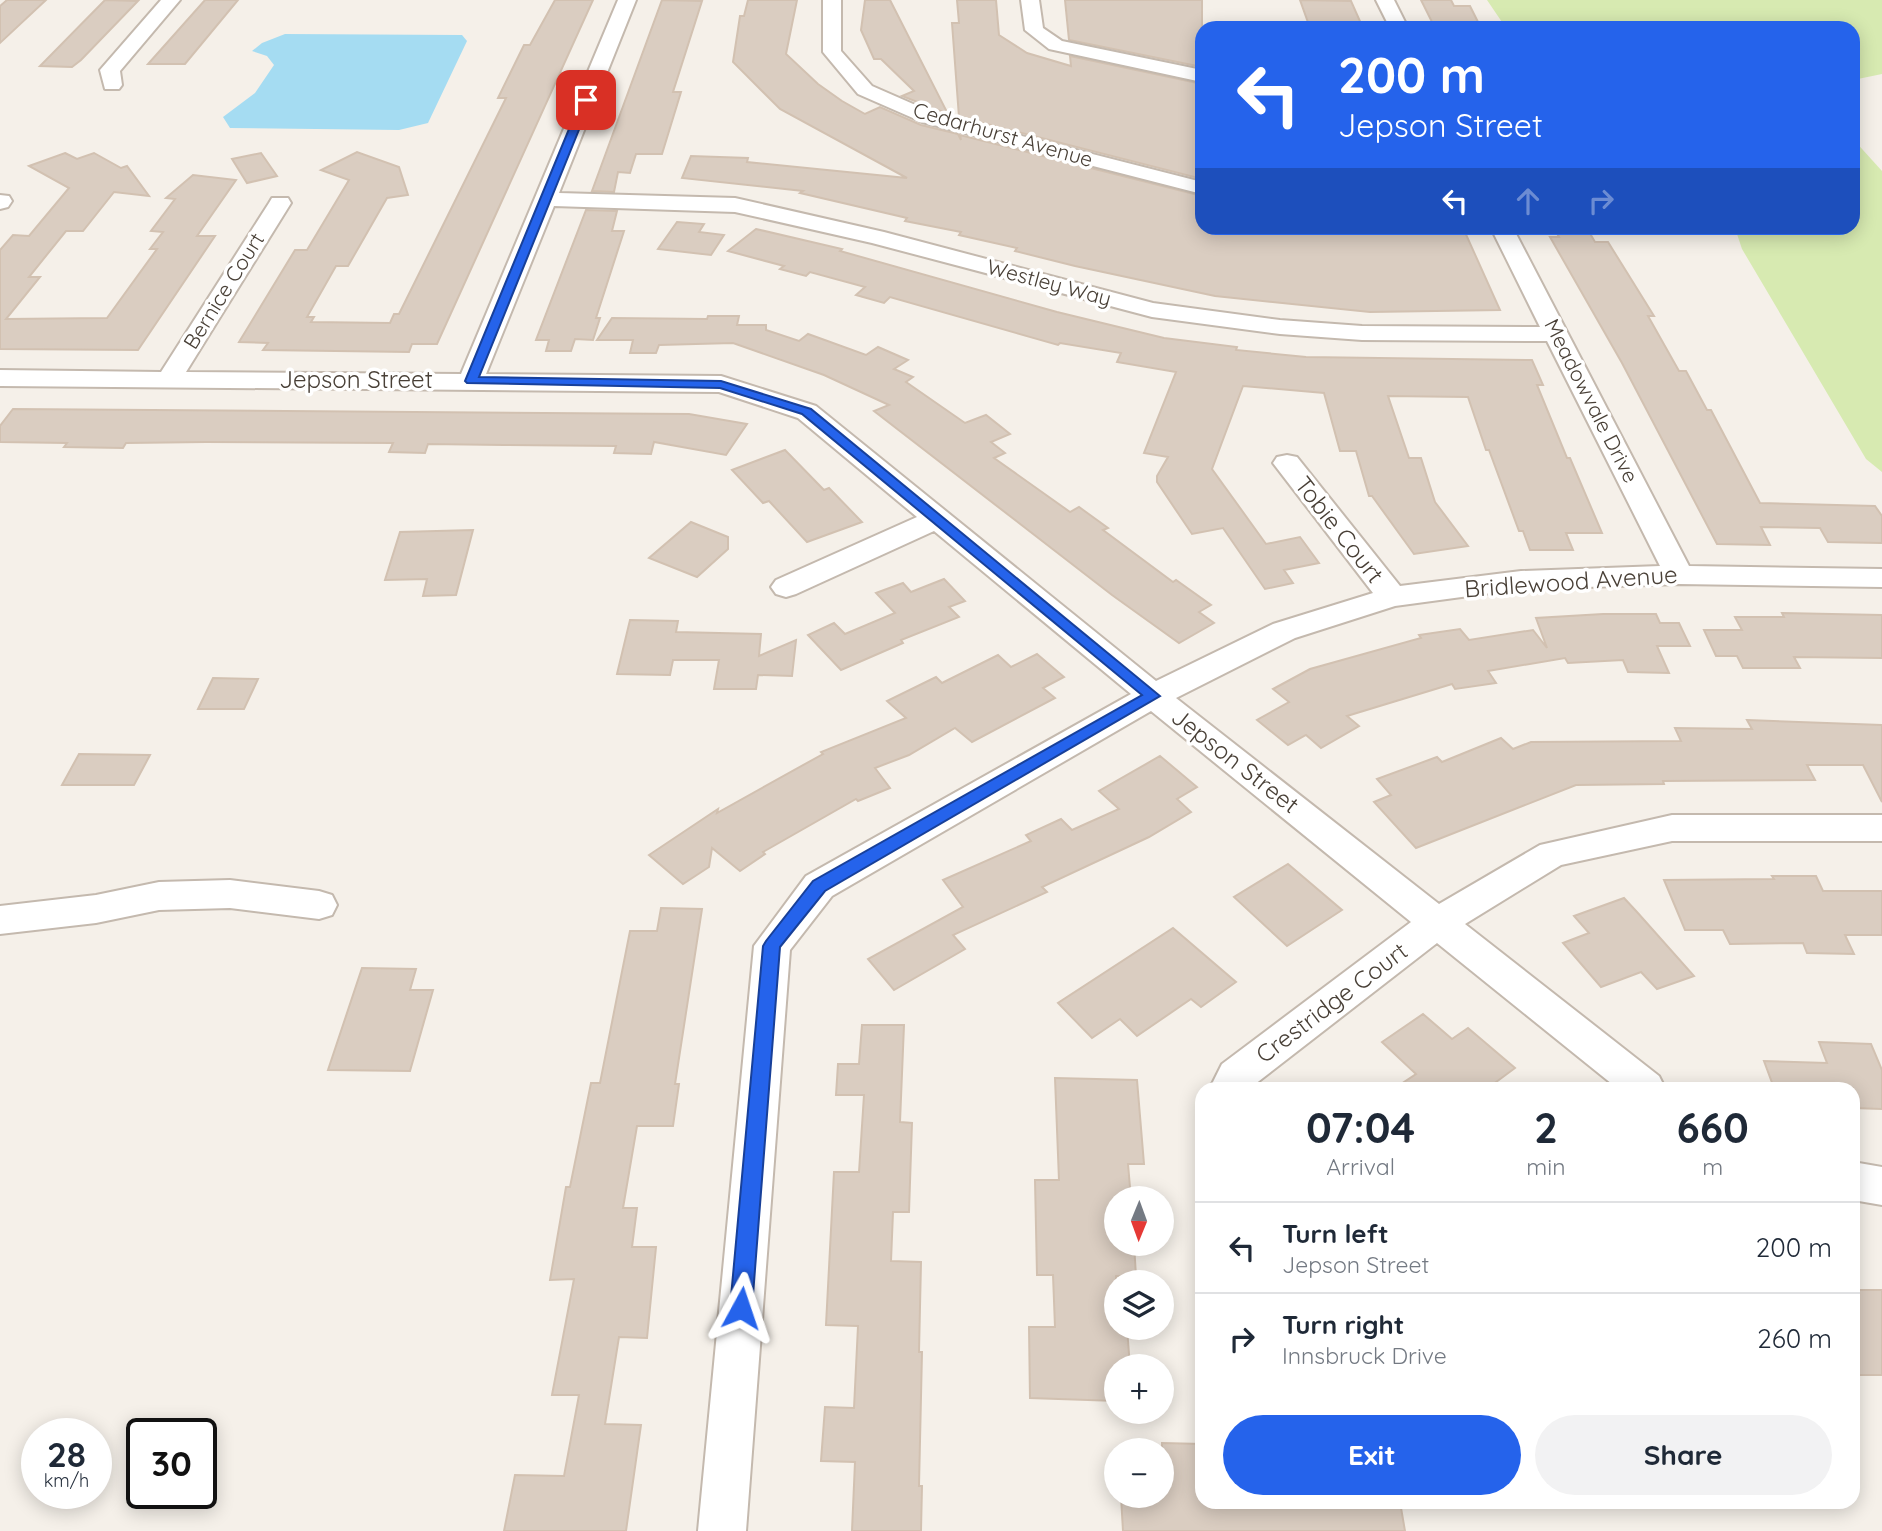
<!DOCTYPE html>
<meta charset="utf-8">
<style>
:root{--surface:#fff;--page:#f2f2f3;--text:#1f2937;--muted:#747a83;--line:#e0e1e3;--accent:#2563eb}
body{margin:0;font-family:Quicksand,sans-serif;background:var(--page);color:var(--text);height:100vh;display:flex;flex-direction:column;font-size:26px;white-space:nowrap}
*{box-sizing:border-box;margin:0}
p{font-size:23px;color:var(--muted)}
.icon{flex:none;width:38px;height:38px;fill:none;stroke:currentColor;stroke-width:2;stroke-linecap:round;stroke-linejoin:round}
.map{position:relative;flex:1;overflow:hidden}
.drawer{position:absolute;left:1195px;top:1082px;width:665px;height:427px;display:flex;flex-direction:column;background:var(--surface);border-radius:21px;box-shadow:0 4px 18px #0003}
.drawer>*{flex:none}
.guide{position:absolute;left:1195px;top:21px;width:665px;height:214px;border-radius:21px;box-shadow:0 4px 18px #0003;background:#2563eb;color:#fff;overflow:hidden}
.needle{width:46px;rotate:181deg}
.buttons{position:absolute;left:1104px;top:1186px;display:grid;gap:14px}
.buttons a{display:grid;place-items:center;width:70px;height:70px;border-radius:50%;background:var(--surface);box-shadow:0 4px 18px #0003;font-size:35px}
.speed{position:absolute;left:21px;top:1418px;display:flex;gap:14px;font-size:35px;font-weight:700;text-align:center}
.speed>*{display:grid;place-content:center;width:91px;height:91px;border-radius:50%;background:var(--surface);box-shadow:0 4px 18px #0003;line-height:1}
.speed small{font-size:18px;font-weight:400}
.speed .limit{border:4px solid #111;border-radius:10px;background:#fff;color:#111}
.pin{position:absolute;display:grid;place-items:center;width:60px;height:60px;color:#fff;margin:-30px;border-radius:14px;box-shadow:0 4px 10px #0006}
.me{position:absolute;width:77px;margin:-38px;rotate:5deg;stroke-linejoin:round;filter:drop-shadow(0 0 5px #0008)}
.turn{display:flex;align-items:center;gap:24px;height:147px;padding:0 28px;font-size:32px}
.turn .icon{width:91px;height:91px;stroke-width:2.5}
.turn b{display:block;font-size:49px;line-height:60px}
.lanes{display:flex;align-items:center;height:66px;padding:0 28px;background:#0003;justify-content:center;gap:35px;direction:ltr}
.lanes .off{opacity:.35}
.eta{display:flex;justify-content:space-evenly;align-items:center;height:119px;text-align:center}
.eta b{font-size:42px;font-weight:700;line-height:49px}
.primary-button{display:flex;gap:14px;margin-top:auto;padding:14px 28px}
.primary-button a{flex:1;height:80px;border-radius:42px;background:var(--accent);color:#fff;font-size:28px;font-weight:700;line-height:80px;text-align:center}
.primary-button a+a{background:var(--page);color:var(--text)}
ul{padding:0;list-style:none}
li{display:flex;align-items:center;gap:21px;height:91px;padding:0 28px;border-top:2px solid var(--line)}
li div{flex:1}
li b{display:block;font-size:26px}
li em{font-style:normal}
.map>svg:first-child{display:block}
.green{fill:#d7eab1}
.water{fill:#a5dcf2}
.building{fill:#dacdc1;stroke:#d2c1b1;stroke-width:2}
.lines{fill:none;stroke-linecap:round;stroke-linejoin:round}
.minor-casing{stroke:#c4b9ae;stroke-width:4}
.minor{fill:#fff;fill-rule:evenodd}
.route{fill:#2563eb;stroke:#184099;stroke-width:2}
.labels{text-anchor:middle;stroke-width:7;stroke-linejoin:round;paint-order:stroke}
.far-street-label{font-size:21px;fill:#494037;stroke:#fff}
.street-label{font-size:24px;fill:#494037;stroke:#fff}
</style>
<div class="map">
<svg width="1882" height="1531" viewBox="0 0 1882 1531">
<rect width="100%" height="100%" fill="#f5f0e9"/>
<!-- green -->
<g class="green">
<polygon points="1487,0 1882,0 1882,74 1853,80 1853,28 1506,28"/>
<polygon points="1853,139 1882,171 1882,472 1866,459 1742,249 1735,228 1853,228"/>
</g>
<!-- water -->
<polygon class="water" points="285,34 462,35 467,41 428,123 399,130 230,128 223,117 255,93 274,65 267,56 252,51 262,43"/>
<!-- building -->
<g class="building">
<polygon points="7,0 46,0 0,43 0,6"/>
<polygon points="105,0 138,1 81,60 72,67 40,66"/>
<polygon points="205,0 238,0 185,64 148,64"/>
<polygon points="555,0 593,0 437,344 412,344 409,352 263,350 268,343 239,342 295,250 307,250 349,180 321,170 357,152 399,167 408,195 387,198 348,266 336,266 307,317 314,317 311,322 390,323 394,314 399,314 506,98 498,98 524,45 530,45"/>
<polygon points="662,0 702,1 673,92 681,92 662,154 636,154 630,173 618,172 614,192 592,191"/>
<polygon points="748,0 797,0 786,54 818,84 842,101 865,114 880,107 921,125 958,134 961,140 960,135 1202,196 1202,228 1445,228 1446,230 1464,230 1500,310 1370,312 1215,296 1075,266 1015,251 1017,248 959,235 961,232 905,221 907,218 800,193 803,191 682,178 691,156 748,158 747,162 907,178 780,109 733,62 740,16 744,16"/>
<polygon points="865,0 890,0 948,114 902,96 914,91 881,59 874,59 861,30"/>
<polygon points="957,0 996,0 999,35 1027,53 1071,66 1070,56 1202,84 1202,179 959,117 952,23 959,23"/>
<polygon points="1065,0 1202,0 1202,67 1069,40"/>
<polygon points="1300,0 1351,1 1363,28 1310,28"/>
<polygon points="1421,0 1451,0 1454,6 1470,6 1481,28 1435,28"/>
<polygon points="65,153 77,159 94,153 121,168 127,166 149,196 114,192 83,231 66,231 29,277 40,277 6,319 107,318 157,249 150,249 163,232 151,231 175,199 166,198 193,175 236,180 197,236 215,236 138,350 0,349 0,250 13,235 29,236 69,188 29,166"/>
<polygon points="261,153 277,176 247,183 232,159"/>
<polygon points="586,210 617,211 612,231 624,231 596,318 600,318 593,340 575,339 571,351 546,351 549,340 536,340"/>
<polygon points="677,222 704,224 699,232 724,235 711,255 658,249"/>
<polygon points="756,229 842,249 840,251 1057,312 1164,338 1237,347 1236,350 1306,357 1532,360 1543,385 1537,385 1567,458 1570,458 1602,533 1566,533 1573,550 1530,550 1523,531 1519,531 1489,450 1486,450 1468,397 1388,396 1409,458 1421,458 1435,502 1468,546 1414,554 1372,496 1369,496 1356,451 1340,451 1324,393 1243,386 1212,469 1266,544 1300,537 1319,563 1284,570 1293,583 1265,589 1223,528 1192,534 1157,482 1157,476 1168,457 1144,453 1176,372 1117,362 1121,353 1060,343 1058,345 890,297 884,303 856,295 865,287 810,272 806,276 780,269 784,266 728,251"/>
<polygon points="1555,230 1588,230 1595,242 1608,242 1654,316 1648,316 1679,371 1686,371 1707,410 1711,410 1760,503 1875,506 1882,516 1882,543 1828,542 1820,528 1761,527 1770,545 1717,544 1622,363 1550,237 1559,237"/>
<polygon points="708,316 739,316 737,325 766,325 766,330 799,341 808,334 866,355 878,347 908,360 894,369 913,377 906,382 965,423 986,415 1010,434 991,442 1005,453 994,458 1070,512 1079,507 1108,528 1103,530 1173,582 1176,580 1211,605 1199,612 1214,623 1179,643 1112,595 874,411 889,405 824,375 733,343 659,345 656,353 630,353 633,340 597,340 612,318 707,319"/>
<polygon points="13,409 689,414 747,424 726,455 654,442 651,454 614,453 616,446 504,445 428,444 425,453 389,452 393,443 206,442 126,443 123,448 64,447 67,443 0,442 0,426"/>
<polygon points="785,450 824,490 829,488 862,522 807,542 769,501 763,503 732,470"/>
<polygon points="691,522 728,537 728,549 697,577 649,558"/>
<polygon points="473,530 456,595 423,596 427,579 385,580 400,532"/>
<polygon points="944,579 965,601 949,607 959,617 901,640 903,643 841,670 808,635 834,623 845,634 895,613 876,593 903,583 911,592"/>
<polygon points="1782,613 1882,615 1882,658 1794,657 1800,668 1743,668 1737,656 1716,656 1704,630 1742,630 1735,617 1784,617"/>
<polygon points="1603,614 1656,614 1660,623 1679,623 1690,646 1657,646 1669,673 1628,672 1623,660 1568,663 1565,658 1488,671 1496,683 1455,689 1452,684 1347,716 1359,726 1321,748 1306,735 1288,745 1257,720 1289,702 1273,689 1310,669 1421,638 1419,635 1460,629 1469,640 1533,630 1547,648 1536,618"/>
<polygon points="630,620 678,621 676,632 761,634 759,656 796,640 792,676 758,675 756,689 714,689 719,660 673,660 670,675 617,674"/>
<polygon points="1037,654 1064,677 1043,688 1055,698 972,742 955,728 909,755 875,768 890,788 858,801 856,799 763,852 765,854 740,871 712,848 709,867 683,884 649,855 718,809 717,813 823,754 821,752 906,718 887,701 936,677 942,683 998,655 1011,667"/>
<polygon points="213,678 258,679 244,709 198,709"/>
<polygon points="1747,720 1882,725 1882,802 1863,765 1807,765 1815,780 1663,781 1664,784 1576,785 1416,848 1374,802 1391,795 1377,779 1437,757 1442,762 1501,738 1513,749 1531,742 1681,741 1675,728 1752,729"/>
<polygon points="79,754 150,755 134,785 62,785"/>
<polygon points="1160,756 1197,787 1177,799 1191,812 1149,837 1042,887 1047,892 953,935 965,949 894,990 868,959 963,907 943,880 1031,841 1026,835 1061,819 1072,830 1119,809 1099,791"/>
<polygon points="1288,864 1342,910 1287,946 1234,897"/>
<polygon points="1772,876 1816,876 1823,891 1882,891 1882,935 1845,935 1854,954 1807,953 1803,943 1730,944 1723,930 1685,930 1664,880 1774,879"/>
<polygon points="1624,898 1637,912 1694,976 1657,989 1641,972 1601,987 1563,943 1589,933 1574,916"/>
<polygon points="661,908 702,909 675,1084 679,1084 673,1126 637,1126 623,1208 637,1208 632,1247 656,1247 647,1338 619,1337 605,1424 641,1425 626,1531 504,1531 515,1475 564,1476 579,1395 552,1395 574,1279 550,1280 566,1187 570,1187 591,1083 600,1083 630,931 657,931"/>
<polygon points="1173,928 1236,982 1201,1007 1191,999 1137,1036 1120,1019 1092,1038 1058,1003"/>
<polygon points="362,968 416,969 410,990 433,990 410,1071 328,1070"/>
<polygon points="1423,1014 1452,1039 1468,1028 1515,1068 1488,1088 1395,1088 1416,1074 1382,1042"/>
<polygon points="862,1025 904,1025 900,1122 912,1123 909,1212 893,1212 891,1261 921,1262 919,1352 922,1352 919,1486 922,1486 921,1531 852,1531 855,1462 821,1461 825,1407 854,1408 858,1326 826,1325 834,1172 859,1172 864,1095 836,1095 838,1064 859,1064"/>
<polygon points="1819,1042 1871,1044 1882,1070 1882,1109 1853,1108 1853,1088 1774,1088 1764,1061 1827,1063"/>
<polygon points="1055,1078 1137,1080 1144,1164 1128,1164 1131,1199 1116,1199 1116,1244 1134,1244 1136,1276 1116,1276 1116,1328 1127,1328 1130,1367 1116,1367 1116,1401 1030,1398 1029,1327 1055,1327 1053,1275 1037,1275 1035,1180 1059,1180"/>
<rect x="1853" y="1290" width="29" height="85"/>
<polygon points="1162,1443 1202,1444 1202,1502 1400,1502 1405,1531 1123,1531 1121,1496 1162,1496"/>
</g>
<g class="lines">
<!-- minor casing -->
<g class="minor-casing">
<g id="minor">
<polygon points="161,0 180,0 120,71 122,85 119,89 105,89 100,70"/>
<path d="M618,0h18l-77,193 176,5 149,34 269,71 127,17 82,6 178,1 -49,-99h22l176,338 193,3v18l-203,-3 -158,5 -126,17 -100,32 -119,60 263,206 101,-59 132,-30h210v26h-210l-111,24 -96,59 194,152 6,12h-48l-180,-145 -187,145h-40l12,-24 189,-142 -260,-211 -319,185 -42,54 -44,581h-48l56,-585 52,-70 325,-182 -197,-163 -138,63 -10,3 -10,-3 -5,-7 5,-7 141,-63 -119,-99 -79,-26 -719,-6v-16l161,2 108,-169 3,-5h16l3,5 -105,169 275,2zM554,206l181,6 137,31 280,74 128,17 82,6 185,1 113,225 -139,5 -121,15 -103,-129 -10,-2 -10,2 -4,6 100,130 -100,31 -117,57 -340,-275 -95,-30 -235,-2z"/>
<polygon points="823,0 841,0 841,51 872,86 936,114 1202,182 1202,194 922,122 858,94 823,52"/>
<polygon points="1021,0 1039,0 1043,28 1062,41 1202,70 1202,82 1049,49 1025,30"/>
<polygon points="1376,0 1394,0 1408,28 1390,28"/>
<polygon points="0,195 9,196 12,201 8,207 0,209"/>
<polygon points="230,880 319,891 332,895 337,905 332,915 319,919 230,908 159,910 96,923 0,934 0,906 96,895 159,882"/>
<polygon points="1853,1162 1882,1167 1882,1205 1853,1200"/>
</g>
</g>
<!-- minor -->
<use href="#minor" class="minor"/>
</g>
<!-- route -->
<polygon class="route" points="586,97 591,100 479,377 721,381 811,409 1160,696 825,891 780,947 752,1308 748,1315 741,1318 733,1315 730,1308 763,946 766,941 813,881 1142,695 802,414 720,388 467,383 465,381 581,100"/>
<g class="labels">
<!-- far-street labels -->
<g class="far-street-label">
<text transform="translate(1003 135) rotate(16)" y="7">Cedarhurst Avenue</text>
<text transform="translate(1049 283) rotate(15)" y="7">Westley Way</text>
<text transform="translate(224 291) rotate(-58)" y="7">Bernice Court</text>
<text transform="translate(1591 401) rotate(63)" y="7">Meadowvale Drive</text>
</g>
<!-- street labels -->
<g class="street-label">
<text x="356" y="388">Jepson Street</text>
<text transform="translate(1339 530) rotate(52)" y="8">Tobie Court</text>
<text transform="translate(1571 582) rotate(-4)" y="8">Bridlewood Avenue</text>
<text transform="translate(1235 761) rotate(38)" y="8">Jepson Street</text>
<text transform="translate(1332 1003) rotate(-37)" y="8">Crestridge Court</text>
</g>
</g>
</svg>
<div class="buttons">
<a><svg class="needle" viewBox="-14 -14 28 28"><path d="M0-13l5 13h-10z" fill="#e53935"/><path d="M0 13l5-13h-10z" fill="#747a83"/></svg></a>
<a><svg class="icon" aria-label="layers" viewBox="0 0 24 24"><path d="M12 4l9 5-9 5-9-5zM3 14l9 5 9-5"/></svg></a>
<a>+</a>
<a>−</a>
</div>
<div class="speed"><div>28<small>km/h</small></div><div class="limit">30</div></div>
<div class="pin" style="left:586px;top:100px;background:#d93025"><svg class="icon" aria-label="arrive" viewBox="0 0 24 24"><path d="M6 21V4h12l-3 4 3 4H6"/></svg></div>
<svg class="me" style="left:741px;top:1308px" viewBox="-20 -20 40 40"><path d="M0-17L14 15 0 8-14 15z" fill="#2563eb" stroke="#fff" stroke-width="4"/></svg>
<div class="guide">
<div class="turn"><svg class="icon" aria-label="left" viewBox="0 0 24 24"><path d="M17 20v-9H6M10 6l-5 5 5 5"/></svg><div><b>200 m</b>Jepson Street</div></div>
<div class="lanes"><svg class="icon" aria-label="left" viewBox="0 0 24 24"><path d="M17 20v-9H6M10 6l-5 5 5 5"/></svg><svg class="icon off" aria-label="ahead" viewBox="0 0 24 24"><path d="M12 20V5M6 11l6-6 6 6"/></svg><svg class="icon off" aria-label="right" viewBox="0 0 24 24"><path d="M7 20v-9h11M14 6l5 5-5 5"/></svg></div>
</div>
<section class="drawer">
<div class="eta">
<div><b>07:04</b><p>Arrival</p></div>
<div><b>2</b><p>min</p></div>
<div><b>660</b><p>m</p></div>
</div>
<ul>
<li><svg class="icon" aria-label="left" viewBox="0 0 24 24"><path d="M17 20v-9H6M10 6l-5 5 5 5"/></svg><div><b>Turn left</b><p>Jepson Street</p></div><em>200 m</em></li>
<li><svg class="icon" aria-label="right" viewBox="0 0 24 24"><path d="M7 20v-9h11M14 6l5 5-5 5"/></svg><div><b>Turn right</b><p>Innsbruck Drive</p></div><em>260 m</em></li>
</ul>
<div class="primary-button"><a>Exit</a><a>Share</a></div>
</section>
</div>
